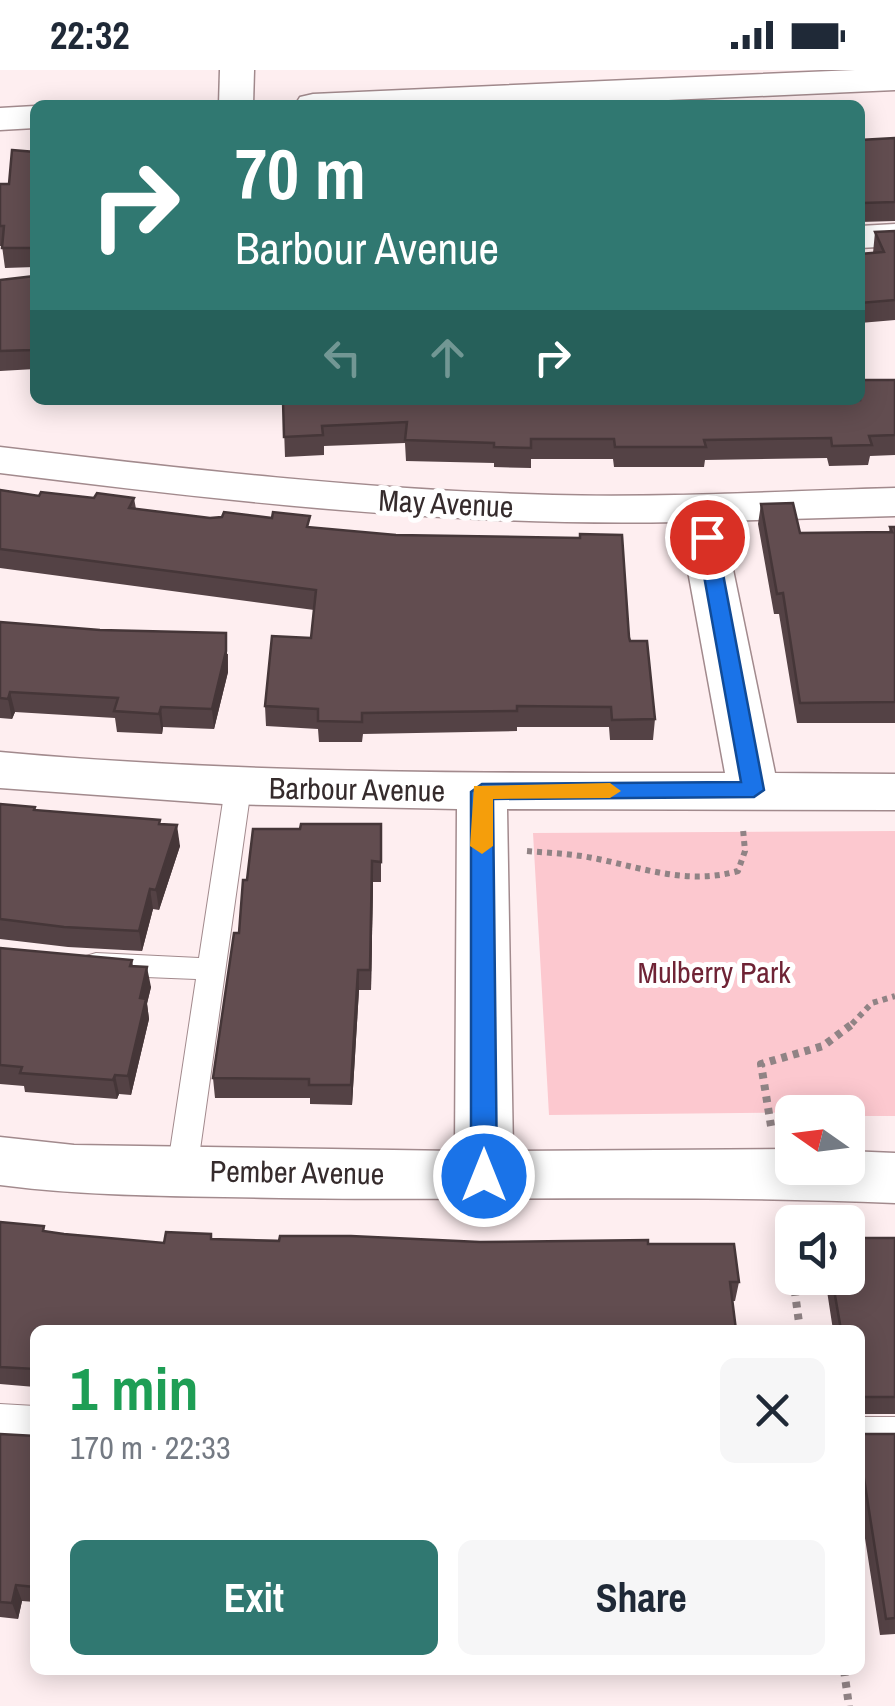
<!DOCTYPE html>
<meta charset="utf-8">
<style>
:root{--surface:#fff;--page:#f6f6f7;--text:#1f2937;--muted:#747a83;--accent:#307871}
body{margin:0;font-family:"Archivo Narrow",sans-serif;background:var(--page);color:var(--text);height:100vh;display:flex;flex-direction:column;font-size:38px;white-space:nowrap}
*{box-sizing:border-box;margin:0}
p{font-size:32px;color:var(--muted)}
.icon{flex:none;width:55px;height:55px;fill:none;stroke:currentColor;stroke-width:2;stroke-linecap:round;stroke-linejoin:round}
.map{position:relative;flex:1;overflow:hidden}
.panel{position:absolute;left:30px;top:1255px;width:835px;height:350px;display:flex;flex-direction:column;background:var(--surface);border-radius:15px;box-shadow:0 5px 25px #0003}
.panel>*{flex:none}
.banner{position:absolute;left:30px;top:30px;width:835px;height:305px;border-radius:15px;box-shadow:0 5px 25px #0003;background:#307871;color:#fff;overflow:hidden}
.needle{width:65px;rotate:284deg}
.fabs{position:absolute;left:775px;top:1025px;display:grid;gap:20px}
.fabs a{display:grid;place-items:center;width:90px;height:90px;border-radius:15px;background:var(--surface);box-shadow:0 5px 25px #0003;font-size:50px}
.pin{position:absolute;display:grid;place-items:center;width:85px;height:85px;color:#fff;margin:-42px;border:5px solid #fff;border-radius:50%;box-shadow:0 2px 10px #0007}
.me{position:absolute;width:110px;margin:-55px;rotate:0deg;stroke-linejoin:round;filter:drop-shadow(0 0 8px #0008)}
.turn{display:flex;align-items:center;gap:35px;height:210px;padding:0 40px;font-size:45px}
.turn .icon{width:130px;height:130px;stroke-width:2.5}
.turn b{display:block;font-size:70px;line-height:85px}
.lanes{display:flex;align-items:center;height:95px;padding:0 40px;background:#0003;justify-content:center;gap:50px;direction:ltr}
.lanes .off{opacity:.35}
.round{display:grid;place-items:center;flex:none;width:105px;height:105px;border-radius:15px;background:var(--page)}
.head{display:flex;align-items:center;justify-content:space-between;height:170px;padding:0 40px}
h1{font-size:60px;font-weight:700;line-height:75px;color:#1e9e55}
.action{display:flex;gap:20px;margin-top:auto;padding:20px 40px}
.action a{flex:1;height:115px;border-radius:15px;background:var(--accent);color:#fff;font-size:40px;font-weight:700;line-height:115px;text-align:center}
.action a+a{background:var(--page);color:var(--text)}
.status{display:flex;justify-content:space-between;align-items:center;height:70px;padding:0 50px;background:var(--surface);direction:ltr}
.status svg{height:28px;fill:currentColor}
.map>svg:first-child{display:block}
.green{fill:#fcc8cf}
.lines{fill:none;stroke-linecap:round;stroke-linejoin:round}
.service-casing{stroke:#a28a8d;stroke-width:2}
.minor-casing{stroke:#a28a8d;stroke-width:3}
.tertiary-casing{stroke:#a28a8d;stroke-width:3}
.path-far1{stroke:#908385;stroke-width:6;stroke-dasharray:5 5;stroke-linecap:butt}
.path{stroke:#908385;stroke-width:8;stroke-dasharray:6 6;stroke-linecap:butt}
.service{fill:#fff;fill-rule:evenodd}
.minor{fill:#fff;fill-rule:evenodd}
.tertiary{fill:#fff;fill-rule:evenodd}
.wall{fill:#544245}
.shaded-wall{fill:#453638}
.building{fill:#624d50;stroke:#453638;stroke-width:2.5}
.route{fill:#1a73e8;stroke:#114b97;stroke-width:2.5}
.slow{fill:#f59e0b}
.labels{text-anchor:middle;stroke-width:10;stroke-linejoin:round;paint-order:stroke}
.street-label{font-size:30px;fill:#352b2c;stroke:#fff}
.park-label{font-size:30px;fill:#6f2335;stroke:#fff}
</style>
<div class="status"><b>22:32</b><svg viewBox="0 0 49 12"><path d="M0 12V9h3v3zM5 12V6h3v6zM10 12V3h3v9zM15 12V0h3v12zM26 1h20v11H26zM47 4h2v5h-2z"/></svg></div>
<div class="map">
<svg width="895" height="1636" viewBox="0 0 895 1636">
<rect width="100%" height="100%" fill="#feeef0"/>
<!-- green -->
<polygon class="green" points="895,761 895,1046 848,1046 848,1042 549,1045 533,763"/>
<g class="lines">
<!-- service casing -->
<g class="service-casing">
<g id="service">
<polygon points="238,709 247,711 251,718 197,1101 193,1110 182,1114 171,1110 167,1101 196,909 96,905 86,902 82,894 86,886 96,883 199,888 225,718 229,711"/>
<polygon points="0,1334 35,1336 35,1366 0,1364"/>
<rect x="860" y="1347" width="35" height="32"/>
</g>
</g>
<!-- minor casing -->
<g class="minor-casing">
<g id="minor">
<polygon points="220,0 254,0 253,35 219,35"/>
<polygon points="895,154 895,176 860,178 860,156"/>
<path d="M0,377c184,22 368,43 553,48 114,3 228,-4 342,-7v28l-172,5 52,252 120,1v36l-388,-1 6,342 279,-2v19h56v-17l47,2v50c-205,-9 -410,-2 -615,-5 -94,-2 -187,-1 -280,-13v-48l74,8 381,6 2,-342 -234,-5 -223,-16v-36c242,22 483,21 725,21l-46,-251c-227,5 -454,-21 -679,-49z"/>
</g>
</g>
<!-- tertiary casing -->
<g class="tertiary-casing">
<g id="tertiary">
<polygon points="855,0 895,0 895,20 556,35 295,35 300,27 313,24"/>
<polygon points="35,36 35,58 0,60 0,38"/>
</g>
</g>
<!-- path-far1 -->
<g class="path-far1">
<path d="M527,781c24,2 48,3 71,8 48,10 91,26 140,12l7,-20 -2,-22"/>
<polyline points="852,954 872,933 895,926"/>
</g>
<!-- path -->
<g class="path">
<polyline points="771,1056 761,994 823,976 855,952"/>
<polyline points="785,1153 792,1206"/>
<polyline points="793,1208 800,1260"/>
<polyline points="844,1600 849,1636"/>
</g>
<!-- service -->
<use href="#service" class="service"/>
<!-- minor -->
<use href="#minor" class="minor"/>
<!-- tertiary -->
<use href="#tertiary" class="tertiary"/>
</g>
<!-- wall -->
<g class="wall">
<polygon points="895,68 895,151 860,152 860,70"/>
<polygon points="35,82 35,197 5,198 2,176 0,176 0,114 9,114"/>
<polygon points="895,161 895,250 860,253 860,184 873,183 875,162"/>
<polygon points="35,206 35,299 0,301 0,210"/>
<polygon points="895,310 895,385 870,386 868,395 829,396 827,388 705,390 704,397 614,397 613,389 531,389 531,398 494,397 494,393 406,391 405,373 324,376 324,385 285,387 283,330 860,330"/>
<polygon points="0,420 39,426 134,428 136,439 210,448 311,458 629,567 655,649 653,670 610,670 609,657 517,657 517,661 363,664 362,672 319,672 318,659 266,656 265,636 311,568 314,540 0,498"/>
<polygon points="761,434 800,463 889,462 890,457 895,457 895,653 797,653 779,544 774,544 758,454"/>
<polygon points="0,552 228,584 228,602 214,659 163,657 162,664 117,662 115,648 15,642 12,649 0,648"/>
<polygon points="0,734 36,740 161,754 180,776 159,840 153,839 142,881 68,877 0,869"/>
<polygon points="381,754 381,812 373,812 371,920 359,920 352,1035 310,1034 310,1028 215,1028 213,1008 247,810 300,759"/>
<polygon points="0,878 132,890 133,896 151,917 147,933 149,949 131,1025 119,1024 117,1029 25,1022 24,1016 0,1014"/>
<polygon points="0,1152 64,1164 164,1173 212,1169 648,1174 739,1212 735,1231 35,1260 35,1317 0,1314"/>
<polygon points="860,1168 895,1168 895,1344 863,1344 863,1364 895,1364 895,1564 880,1565 860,1436 860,1260 833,1260 825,1208 848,1208"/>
<polygon points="0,1364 35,1366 35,1532 22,1531 18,1549 0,1547"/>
</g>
<!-- shaded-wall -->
<g class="shaded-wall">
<polygon points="226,563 228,602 214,659 212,639"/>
<polygon points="10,622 15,642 12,649 8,629"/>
<polygon points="161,637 163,657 162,664 159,644"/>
<polygon points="177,755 180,776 159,840 156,820"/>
<polygon points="372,791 373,812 371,920 370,900"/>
<polygon points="150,819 153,839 142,881 139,861"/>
<polygon points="147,897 151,917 147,934 149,949 131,1025 128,1006 140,928"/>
<polygon points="358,900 359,920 352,1035 351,1015"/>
<polygon points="115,1005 119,1024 117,1029 113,1010"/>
<polygon points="16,1515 22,1531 18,1549 12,1533"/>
</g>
<!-- building -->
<g class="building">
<polygon points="895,68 895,132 862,133 860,128 860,70"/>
<polygon points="12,80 35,82 35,188 34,178 2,178 4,156 0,156 0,114 9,114"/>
<polygon points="895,161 895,230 860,233 860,184 884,182 875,162"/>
<polygon points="35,206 35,273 32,273 32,280 0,281 0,210"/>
<polygon points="860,310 895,310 895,365 869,366 872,375 832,376 831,368 704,370 706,377 615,377 614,369 531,369 531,378 494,377 494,373 405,370 407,352 322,356 323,365 284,367 283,330 860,330"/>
<polygon points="0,420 39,426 41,422 94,428 97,423 134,428 129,438 210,448 222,447 224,442 272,448 273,442 310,446 307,457 396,465 580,468 580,464 622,465 629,567 630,571 647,571 655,649 612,650 611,637 517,636 517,641 362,643 362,652 318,651 318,639 265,636 272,566 311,568 316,520 0,479"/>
<polygon points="793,433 800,463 892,462 890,457 895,457 895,632 800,633 783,523 777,524 761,434"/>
<polygon points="0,552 100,560 226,563 226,581 212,639 161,637 159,644 114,641 118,628 10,622 8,629 0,628"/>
<polygon points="0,734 35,737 34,740 160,750 159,754 177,755 156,820 150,819 139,861 64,857 0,849"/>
<polygon points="301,754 381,754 381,792 372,791 370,900 358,900 351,1015 309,1015 309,1009 213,1008 234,863 239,863 243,810 247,810 253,759 300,759"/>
<polygon points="0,878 132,890 130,896 147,897 140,928 146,929 128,1006 115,1005 113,1010 20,1003 22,997 0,995"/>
<polygon points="0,1152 44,1156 43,1161 64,1164 164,1173 166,1162 211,1164 211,1169 279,1171 280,1166 351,1166 480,1172 648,1170 648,1174 734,1174 739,1212 730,1212 736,1260 35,1260 35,1299 0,1297"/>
<polygon points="848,1164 858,1164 860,1168 895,1168 895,1327 863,1327 863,1364 895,1364 895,1548 886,1549 860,1383 860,1260 841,1260 832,1208 848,1208"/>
<polygon points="0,1364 35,1366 35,1517 16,1515 12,1533 0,1532"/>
</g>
<!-- route -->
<polygon class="route" points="707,461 716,467 764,720 754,727 493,729 497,1106 493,1114 484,1117 475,1114 471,1106 471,722 482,714 741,712 697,467"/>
<!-- slow -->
<polygon class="slow" points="610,713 621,721 610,728 493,729 493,776 482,784 470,776 474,716"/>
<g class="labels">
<!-- street labels -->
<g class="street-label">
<text transform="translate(446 434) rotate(3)" y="10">May Avenue</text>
<text transform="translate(357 720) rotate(1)" y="10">Barbour Avenue</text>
<text transform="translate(297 1103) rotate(1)" y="10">Pember Avenue</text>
</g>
<!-- park labels -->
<g class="park-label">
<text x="714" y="913">Mulberry Park</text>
</g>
</g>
</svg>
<div class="fabs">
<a><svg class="needle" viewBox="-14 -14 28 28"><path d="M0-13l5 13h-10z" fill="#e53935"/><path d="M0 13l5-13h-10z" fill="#747a83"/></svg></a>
<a><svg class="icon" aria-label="sound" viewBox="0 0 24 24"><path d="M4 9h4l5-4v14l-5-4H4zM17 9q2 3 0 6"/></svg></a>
</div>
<div class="pin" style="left:707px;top:467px;background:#d93025"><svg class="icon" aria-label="arrive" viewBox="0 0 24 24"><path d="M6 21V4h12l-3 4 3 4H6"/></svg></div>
<svg class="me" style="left:484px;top:1106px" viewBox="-20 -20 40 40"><circle r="17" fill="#1a73e8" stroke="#fff" stroke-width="3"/><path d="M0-11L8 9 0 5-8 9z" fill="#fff"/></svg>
<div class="banner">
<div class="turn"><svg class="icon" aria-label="right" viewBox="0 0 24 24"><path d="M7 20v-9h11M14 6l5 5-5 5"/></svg><div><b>70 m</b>Barbour Avenue</div></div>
<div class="lanes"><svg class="icon off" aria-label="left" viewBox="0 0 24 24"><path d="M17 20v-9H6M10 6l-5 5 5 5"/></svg><svg class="icon off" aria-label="ahead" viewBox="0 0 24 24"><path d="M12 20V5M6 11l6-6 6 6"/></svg><svg class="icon" aria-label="right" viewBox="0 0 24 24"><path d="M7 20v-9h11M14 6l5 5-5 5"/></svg></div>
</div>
<section class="panel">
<div class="head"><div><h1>1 min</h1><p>170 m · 22:33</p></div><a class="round"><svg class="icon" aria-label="close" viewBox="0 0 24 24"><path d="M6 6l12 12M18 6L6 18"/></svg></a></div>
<div class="action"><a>Exit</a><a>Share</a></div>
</section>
</div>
